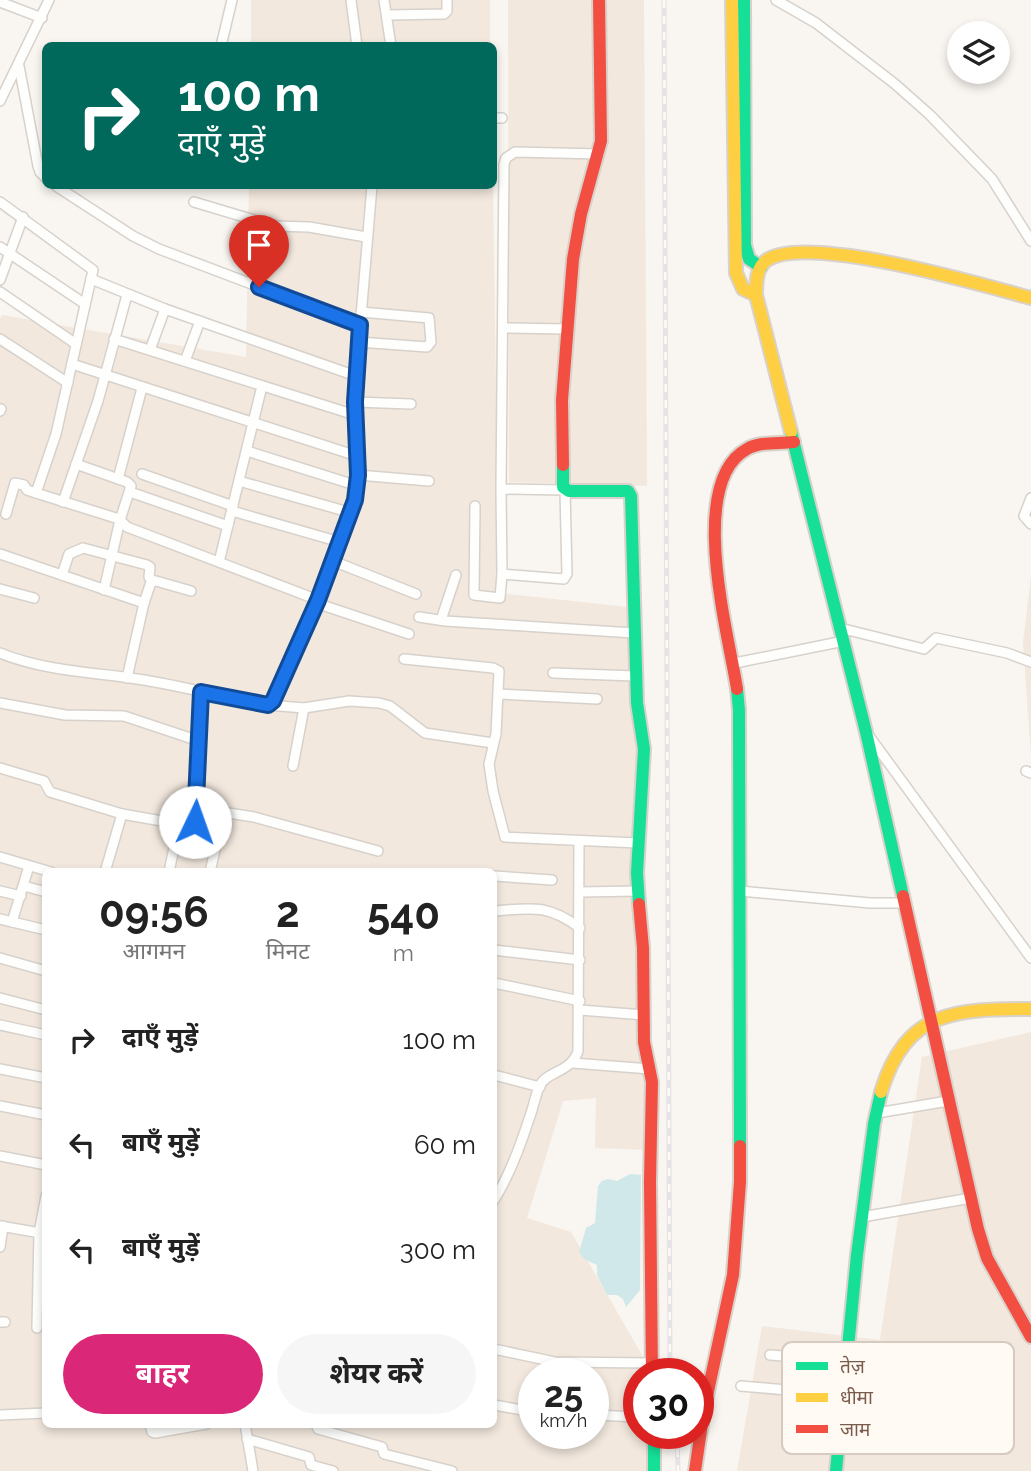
<!DOCTYPE html>
<html lang="hi">
<meta charset="utf-8">
<style>
:root{--surface:#fff;--page:#f6f6f6;--text:#222;--muted:#767676;--accent:#db2777}
body{margin:0;font-family:Raleway,"Noto Sans Devanagari",sans-serif;background:var(--page);color:var(--text);height:100vh;display:flex;flex-direction:column;font-size:26px;white-space:nowrap}
*{box-sizing:border-box;margin:0}
p{font-size:23px;color:var(--muted)}
.icon{flex:none;width:38px;height:38px;fill:none;stroke:currentColor;stroke-width:2;stroke-linecap:round;stroke-linejoin:round}
.map{position:relative;flex:1;overflow:hidden}
.drawer{position:absolute;left:42px;top:868px;width:455px;height:560px;display:flex;flex-direction:column;background:var(--surface);border-radius:10px;box-shadow:0 4px 10px #0003}
.drawer>*{flex:none}
.hud{position:absolute;left:42px;top:42px;width:455px;height:147px;border-radius:10px;box-shadow:0 4px 10px #0003;background:#00695c;color:#fff;overflow:hidden}
.buttons{position:absolute;left:947px;top:21px;display:grid;gap:14px}
.buttons a{display:grid;place-items:center;width:63px;height:63px;border-radius:50%;background:var(--surface);box-shadow:0 4px 10px #0003;font-size:35px}
.speed{position:absolute;left:518px;top:1358px;display:flex;gap:14px;font-size:35px;font-weight:700;text-align:center}
.speed>*{display:grid;place-content:center;width:91px;height:91px;border-radius:50%;background:var(--surface);box-shadow:0 4px 10px #0003;line-height:1}
.speed small{font-size:18px;font-weight:400}
.speed .limit{border:10px solid #d22;background:#fff;color:#111}
.pin{position:absolute;display:grid;place-items:center;width:60px;height:60px;color:#fff;margin:-72px -30px;border-radius:50% 50% 50% 0;rotate:-45deg;box-shadow:0 0 7px #0007}
.pin .icon{rotate:45deg}
.me{position:absolute;width:77px;margin:-38px;rotate:3deg;stroke-linejoin:round;filter:drop-shadow(0 0 5px #0008)}
.turn{display:flex;align-items:center;gap:24px;height:147px;padding:0 21px;font-size:32px}
.turn .icon{width:91px;height:91px;stroke-width:2.5}
.turn b{display:block;font-size:49px;line-height:60px}
.eta{display:flex;justify-content:space-evenly;align-items:center;height:119px;text-align:center}
.eta b{font-size:42px;font-weight:700;line-height:49px}
.primary-button{display:flex;gap:14px;margin-top:auto;padding:14px 21px}
.primary-button a{flex:1;height:80px;border-radius:42px;background:var(--accent);color:#fff;font-size:28px;font-weight:700;line-height:80px;text-align:center}
.primary-button a+a{background:var(--page);color:var(--text)}
ul{padding:0;list-style:none}
li{display:flex;align-items:center;gap:21px;height:105px;padding:0 21px}
li div{flex:1}
li b{display:block;font-size:26px}
li em{font-style:normal}
.map>svg:first-child{display:block}
.residential{fill:#f2e8de;fill-rule:evenodd}
.water{fill:#d0e8ea}
.lines{fill:none;stroke-linecap:round;stroke-linejoin:round}
.street-casing{stroke:#d7d1cb;stroke-width:12}
.fast-casing{stroke:#d9d2cb;stroke-width:16}
.slow-casing{stroke:#d9d2cb;stroke-width:16}
.jam-casing{stroke:#d9d2cb;stroke-width:16}
.street{stroke:#fefefd;stroke-width:9}
.fast{stroke:#16e098;stroke-width:12}
.slow{stroke:#ffcf43;stroke-width:12}
.jam{stroke:#f24e42;stroke-width:12}
.rail-casing{stroke:#e6e3e7;stroke-width:5}
.rail{stroke:#fffaf3;stroke-width:2.5;stroke-dasharray:8;stroke-linecap:butt}
.route-casing{stroke:#114b97;stroke-width:18}
.route{stroke:#1a73e8;stroke-width:12}
.key{fill:#fffaf3;stroke:#d7cbc1;stroke-width:2}
.key-label{font-size:19px;fill:#7a5c4d}
</style>
<div class="map">
<svg width="1031" height="1471" viewBox="0 0 1031 1471">
<rect width="100%" height="100%" fill="#f9f5f0"/>
<!-- residential -->
<g class="residential">
<polygon points="251,0 490,0 490,45 251,46"/>
<polygon points="508,0 644,0 647,486 509,482"/>
<path d="M249,186h244l6,407 138,15 12,542 -54,-2 1,-50 -33,3 -36,117 44,14 82,142h-14v59h18l1,38h-658v-1152l2,-4 244,42zM46,872h448v552h-448zM534,1374h59v59h-59z"/>
<polygon points="1031,576 1031,755 1023,643"/>
<polygon points="1031,1032 1031,1471 737,1471 762,1326 880,1340 922,1057"/>
</g>
<!-- water -->
<polygon class="water" points="630,1174 641,1175 640,1290 626,1307 623,1299 617,1295 607,1295 597,1275 597,1265 584,1259 579,1252 586,1228 595,1223 598,1186 602,1181 608,1179 617,1181"/>
<g class="lines">
<!-- street casing -->
<g class="street-casing">
<g id="street">
<polyline points="351,0 357,46"/>
<polyline points="384,0 391,46"/>
<polyline points="776,0 816,23 895,84 930,115 992,179 1031,241"/>
<polyline points="0,2 42,18"/>
<polyline points="387,15 444,14 447,11 447,0"/>
<polyline points="221,46 232,0"/>
<polyline points="19,66 38,166 40,172 46,178"/>
<polyline points="0,101 49,0"/>
<polyline points="494,118 502,118"/>
<polyline points="56,186 133,236 159,249 360,325"/>
<polyline points="0,202 93,270 56,434 36,493 119,519 127,527 318,600"/>
<polyline points="194,202 274,226 309,227 366,237"/>
<polyline points="0,247 85,304"/>
<polyline points="91,279 165,309 356,376"/>
<polyline points="0,280 23,217"/>
<polyline points="0,292 76,344"/>
<polyline points="504,328 568,329"/>
<polyline points="0,339 68,383"/>
<polyline points="114,339 355,415"/>
<polyline points="359,342 427,347 431,342 429,318 361,312"/>
<polyline points="150,350 165,309"/>
<polyline points="185,361 200,321"/>
<polyline points="72,364 357,456"/>
<polyline points="355,402 411,404"/>
<polyline points="0,411 1,409"/>
<polyline points="247,451 358,486"/>
<polyline points="76,464 127,482 131,486 120,520 104,590"/>
<polyline points="142,474 233,506"/>
<polyline points="358,475 429,481"/>
<polyline points="118,479 142,388"/>
<polyline points="239,481 352,513"/>
<polyline points="501,489 502,574 564,579 567,574 565,490 501,489 504,164 506,158 515,152 599,154"/>
<polyline points="130,492 228,526"/>
<polyline points="1031,498 1024,516 1031,524"/>
<polyline points="63,502 98,401 127,295"/>
<polyline points="475,506 474,595 500,598 502,574"/>
<polyline points="232,511 340,542"/>
<polyline points="6,514 15,483 24,485 27,490 36,493"/>
<polyline points="0,554 144,603"/>
<polyline points="333,561 416,594"/>
<polyline points="219,562 262,386"/>
<polyline points="62,575 69,554 83,548 147,565 150,567 149,577 153,581"/>
<polyline points="0,589 34,598"/>
<polyline points="316,603 409,634"/>
<polyline points="419,617 445,621 634,633"/>
<polyline points="441,620 456,575"/>
<polyline points="840,628 924,649 936,638 1007,653 1031,662"/>
<path d="M0,653c44,18 91,19 137,26 41,6 82,17 122,25l9,1 5,-4 45,-101 37,-100 3,-25 -3,-60 1,-39 16,-190"/>
<polyline points="404,659 493,668 499,671 496,734 489,764 493,791 505,837 638,843"/>
<polyline points="735,663 844,641"/>
<polyline points="553,673 635,676"/>
<polyline points="127,678 144,603 151,582 156,581 191,591"/>
<polyline points="499,694 597,699"/>
<polyline points="0,703 65,715 124,716 199,741"/>
<polyline points="268,705 304,708 349,701 379,703 390,706 425,733 493,743"/>
<polyline points="869,736 1031,958"/>
<polyline points="293,766 304,708"/>
<polyline points="0,768 44,781 50,792 122,814"/>
<polyline points="1026,771 1031,773"/>
<polyline points="196,808 254,817 378,851"/>
<polyline points="0,857 51,872"/>
<polyline points="105,872 122,814 179,824 194,824 201,692"/>
<polyline points="169,872 179,824"/>
<polyline points="210,872 224,811"/>
<polyline points="494,876 552,880"/>
<polyline points="24,886 46,892"/>
<polyline points="0,891 21,896"/>
<polyline points="740,891 870,903 904,903"/>
<polyline points="579,892 639,891"/>
<path d="M494,911c38,-3 54,-7 86,17"/>
<polyline points="0,919 46,930"/>
<polyline points="12,922 29,866"/>
<polyline points="494,950 580,960"/>
<polyline points="0,958 46,971"/>
<polyline points="494,983 580,1001"/>
<polyline points="0,998 46,1010"/>
<polyline points="580,1010 644,1015"/>
<polyline points="0,1025 46,1035"/>
<polyline points="573,1063 650,1069"/>
<polyline points="0,1069 46,1078"/>
<polyline points="494,1075 540,1087"/>
<polyline points="0,1106 46,1115"/>
<polyline points="877,1113 948,1101"/>
<polyline points="0,1156 46,1165"/>
<path d="M494,1200c16,-25 26,-53 35,-81 4,-10 6,-22 10,-32 8,-17 32,-14 39,-36l1,-210"/>
<polyline points="862,1217 971,1198"/>
<polyline points="0,1226 46,1234"/>
<polyline points="0,1247 3,1226"/>
<polyline points="0,1322 5,1322"/>
<polyline points="37,1328 39,1233 46,1196"/>
<polyline points="494,1349 555,1362 651,1363"/>
<polyline points="770,1355 847,1361"/>
<polyline points="741,1386 843,1395"/>
<polyline points="494,1405 534,1412"/>
<polyline points="0,1415 46,1413"/>
<polyline points="593,1415 639,1417"/>
<polyline points="150,1424 152,1432 155,1433 206,1424"/>
<polyline points="245,1424 253,1471"/>
<polyline points="316,1424 318,1429 382,1447 384,1454 452,1471"/>
<polyline points="247,1439 309,1457 311,1465 333,1471"/>
</g>
</g>
<!-- fast casing -->
<g class="fast-casing">
<g id="fast">
<polyline points="744,0 745,245 749,259 761,267"/>
<polyline points="791,432 866,732 903,896"/>
<polyline points="563,465 563,487 569,491 628,491 631,496 637,703 644,749 637,873 639,904"/>
<polyline points="737,689 739,710 740,1146"/>
<polyline points="654,1433 654,1471"/>
<polyline points="836,1471 857,1255 874,1124 881,1092"/>
</g>
</g>
<!-- slow casing -->
<g class="slow-casing">
<g id="slow">
<polyline points="732,0 736,273 743,289 756,295"/>
<path d="M791,432l-35,-137c0,-11 0,-28 11,-35 40,-27 215,25 264,38"/>
<path d="M881,1092c25,-82 74,-83 150,-83"/>
</g>
</g>
<!-- jam casing -->
<g class="jam-casing">
<g id="jam">
<polyline points="563,465 562,400 573,259 581,214 601,141 599,0"/>
<path d="M737,689c-8,-53 -51,-207 10,-240 13,-8 32,-5 47,-7"/>
<polyline points="903,896 978,1229 987,1258 1031,1337"/>
<polyline points="639,904 643,948 644,1042 652,1082 650,1182 652,1374"/>
<polyline points="695,1471 704,1410 733,1275 740,1182 740,1146"/>
</g>
</g>
<!-- street -->
<use href="#street" class="street"/>
<!-- fast -->
<use href="#fast" class="fast"/>
<!-- slow -->
<use href="#slow" class="slow"/>
<!-- jam -->
<use href="#jam" class="jam"/>
<!-- rail casing -->
<g class="rail-casing">
<g id="rail">
<polyline points="664,0 670,1374"/>
<polyline points="677,1433 678,1471"/>
</g>
</g>
<!-- rail -->
<use href="#rail" class="rail"/>
</g>
<g class="lines">
<!-- route casing -->
<g class="route-casing">
<polyline id="route" points="195,822 201,692 268,705 273,701 318,600 355,500 358,475 355,402 360,325 259,287"/>
</g>
<!-- route -->
<use href="#route" class="route"/>
</g>
<!-- legend -->
<rect x="782" y="1342" width="232" height="112" rx="10" class="key"/>
<rect x="796" y="1362" width="32" height="8" fill="#16e098"/>
<rect x="796" y="1393" width="32" height="9" fill="#ffcf43"/>
<rect x="796" y="1425" width="32" height="8" fill="#f24e42"/>
<g class="key-label">
<text x="840" y="1373">तेज़</text>
<text x="840" y="1404">धीमा</text>
<text x="840" y="1436">जाम</text>
</g>
</svg>
<div class="buttons">
<a><svg class="icon" aria-label="layers" viewBox="0 0 24 24"><path d="M12 4l9 5-9 5-9-5zM3 14l9 5 9-5"/></svg></a>
</div>
<div class="speed"><div>25<small>km/h</small></div><div class="limit">30</div></div>
<div class="pin" style="left:259px;top:287px;background:#d93025"><svg class="icon" aria-label="arrive" viewBox="0 0 24 24"><path d="M6 21V4h12l-3 4 3 4H6"/></svg></div>
<svg class="me" style="left:195px;top:822px" viewBox="-20 -20 40 40"><circle r="19" fill="#fff"/><path d="M0-13L10 11 0 6-10 11z" fill="#1a73e8"/></svg>
<div class="hud">
<div class="turn"><svg class="icon" aria-label="right" viewBox="0 0 24 24"><path d="M7 20v-9h11M14 6l5 5-5 5"/></svg><div><b>100 m</b>दाएँ मुड़ें</div></div>
</div>
<section class="drawer">
<div class="eta">
<div><b>09:56</b><p>आगमन</p></div>
<div><b>2</b><p>मिनट</p></div>
<div><b>540</b><p>m</p></div>
</div>
<ul>
<li><svg class="icon" aria-label="right" viewBox="0 0 24 24"><path d="M7 20v-9h11M14 6l5 5-5 5"/></svg><div><b>दाएँ मुड़ें</b></div><em>100 m</em></li>
<li><svg class="icon" aria-label="left" viewBox="0 0 24 24"><path d="M17 20v-9H6M10 6l-5 5 5 5"/></svg><div><b>बाएँ मुड़ें</b></div><em>60 m</em></li>
<li><svg class="icon" aria-label="left" viewBox="0 0 24 24"><path d="M17 20v-9H6M10 6l-5 5 5 5"/></svg><div><b>बाएँ मुड़ें</b></div><em>300 m</em></li>
</ul>
<div class="primary-button"><a>बाहर</a><a>शेयर करें</a></div>
</section>
</div>
